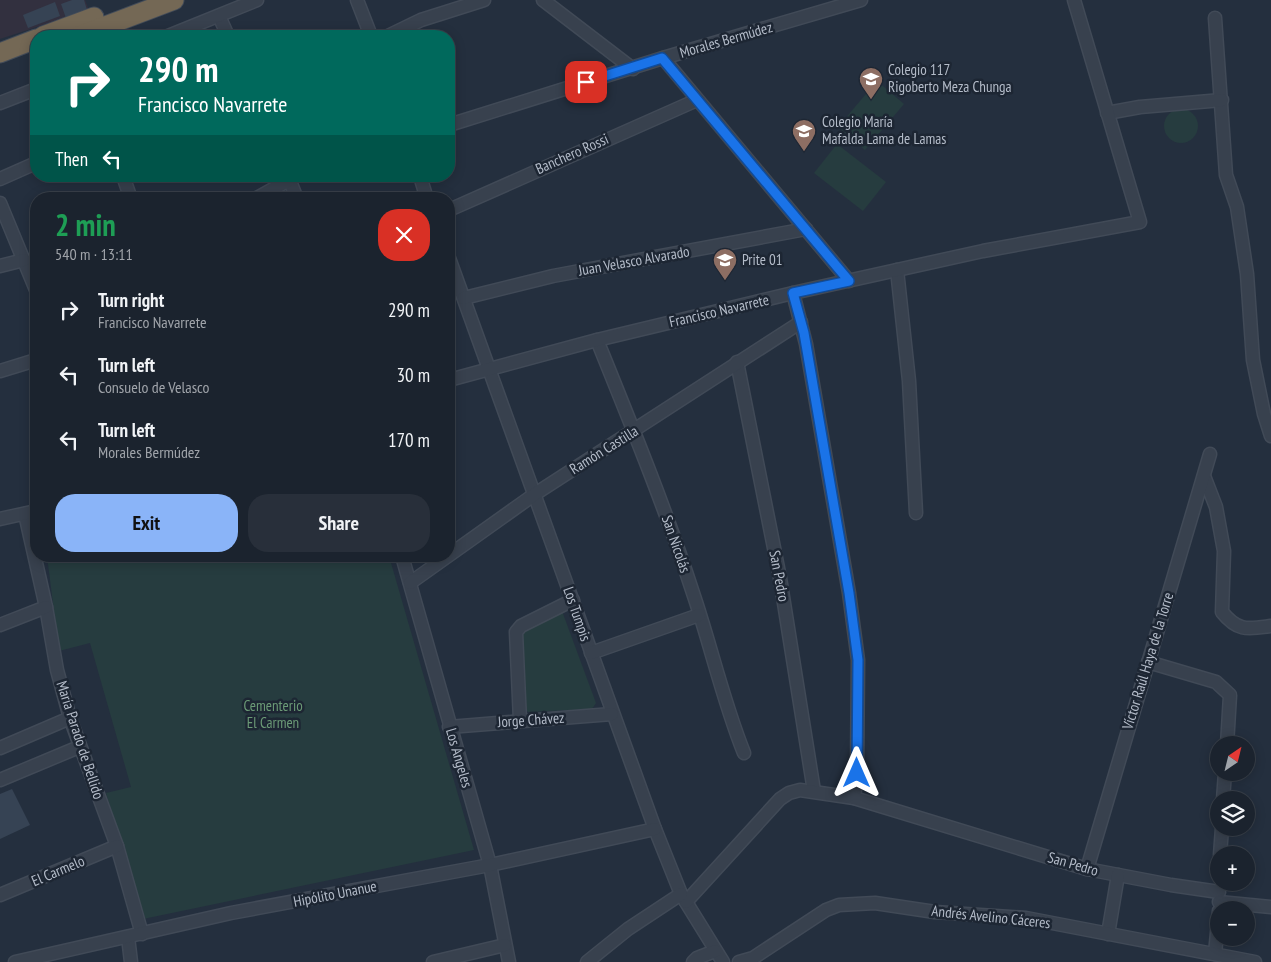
<!DOCTYPE html>
<meta charset="utf-8">
<style>
:root{--surface:#1b232e;--page:#282f3a;--text:#f1f3f6;--muted:#a0a4aa;--line:#39404a;--accent:#8ab4f8}
body{margin:0;font-family:"PT Sans Narrow",sans-serif;background:var(--page);color:var(--text);height:100vh;display:flex;flex-direction:column;font-size:19px;white-space:nowrap}
*{box-sizing:border-box;margin:0}
p{font-size:16px;color:var(--muted)}
.icon{flex:none;width:28px;height:28px;fill:none;stroke:currentColor;stroke-width:2;stroke-linecap:round;stroke-linejoin:round}
.map{position:relative;flex:1;overflow:hidden}
.sheet{position:absolute;left:30px;top:192px;width:425px;height:370px;display:flex;flex-direction:column;background:var(--surface);border-radius:20px;box-shadow:0 2px 12px #0003,0 0 0 1px var(--line)}
.sheet>*{flex:none}
.top-card{position:absolute;left:30px;top:30px;width:425px;height:152px;border-radius:20px;box-shadow:0 2px 12px #0003,0 0 0 1px var(--line);background:#00695c;color:#fff;overflow:hidden}
.needle{width:32px;rotate:35deg}
.controls{position:absolute;left:1210px;top:736px;display:grid;gap:10px}
.controls a{display:grid;place-items:center;width:45px;height:45px;border-radius:50%;background:var(--surface);box-shadow:0 2px 12px #0003,0 0 0 1px var(--line);font-size:25px}
.pin{position:absolute;display:grid;place-items:center;width:42px;height:42px;color:#fff;margin:-21px;border-radius:10px;box-shadow:0 2px 8px #0006}
.me{position:absolute;width:55px;margin:-28px;rotate:0deg;stroke-linejoin:round;filter:drop-shadow(0 0 4px #0008)}
.turn{display:flex;align-items:center;gap:18px;height:105px;padding:0 25px;font-size:22px}
.turn .icon{width:65px;height:65px;stroke-width:2.5}
.turn b{display:block;font-size:35px;line-height:42px}
.then{display:flex;align-items:center;height:48px;padding:0 25px;background:#0003;gap:10px;font-size:19px}
.round{display:grid;place-items:center;flex:none;width:52px;height:52px;border-radius:20px;background:var(--page)}
.summary{display:flex;align-items:center;justify-content:space-between;height:85px;padding:0 25px}
h1{font-size:30px;font-weight:700;line-height:38px;color:#1e9e55}
.button{display:flex;gap:10px;margin-top:auto;padding:10px 25px}
.button a{flex:1;height:58px;border-radius:20px;background:var(--accent);color:#111;font-size:20px;font-weight:700;line-height:58px;text-align:center}
.button a+a{background:var(--page);color:var(--text)}
ul{padding:0;list-style:none}
li{display:flex;align-items:center;gap:15px;height:65px;padding:0 25px}
li div{flex:1}
li b{display:block;font-size:19px}
li em{font-style:normal}
.map>svg:first-child{display:block}
.medical{fill:#32303f}
.green{fill:#263c3f}
.building{fill:#364354}
.lines{fill:none;stroke-linecap:round;stroke-linejoin:round}
.minor-casing{stroke:#414a57;stroke-width:15}
.highway-casing{stroke:#434c59;stroke-width:21}
.minor{stroke:#38414e;stroke-width:12}
.highway{stroke:#746855;stroke-width:19}
.route-casing{stroke:#114b97;stroke-width:12}
.route{stroke:#1a73e8;stroke-width:9}
.labels{text-anchor:middle;stroke-width:5;stroke-linejoin:round;paint-order:stroke}
.street-label{font-size:15px;fill:#b4bcc9;stroke:#1d2633}
.poi-label{font-size:15px;fill:#b4bcc9;stroke:#1d2633;text-anchor:start}
.park-label{font-size:15px;fill:#6b9a76;stroke:#1d2633}
</style>
<div class="map">
<svg width="1271" height="962" viewBox="0 0 1271 962">
<rect width="100%" height="100%" fill="#242f3e"/>
<!-- medical -->
<polygon class="medical" points="0,0 85,0 89,10 0,39"/>
<!-- green -->
<g class="green">
<polygon points="877,81 904,104 865,150 838,127"/>
<circle cx="1181" cy="126" r="17"/>
<polygon points="837,144 886,182 863,211 814,173"/>
<polygon points="47,556 389,556 474,850 143,919 106,793 131,787 90,643 59,651"/>
<polygon points="562,611 596,703 592,709 528,712 526,710 522,632"/>
</g>
<!-- building -->
<g class="building">
<polygon points="72,0 84,0 87,10 66,18 61,4"/>
<polygon points="55,2 60,16 28,28 23,15"/>
<polygon points="12,789 30,825 0,839 0,794"/>
</g>
<g class="lines">
<!-- minor casing -->
<g class="minor-casing">
<g id="minor">
<polyline points="357,0 371,36"/>
<polyline points="543,0 633,69"/>
<polyline points="219,16 228,36"/>
<polyline points="1215,18 1226,175 1237,207 1247,274 1253,360 1264,414 1271,436"/>
<polyline points="168,36 257,0"/>
<polyline points="388,36 421,20 484,0"/>
<polyline points="663,58 849,281"/>
<polyline points="0,103 36,89"/>
<polyline points="1107,113 1140,107 1222,100"/>
<polyline points="449,125 663,58 861,0"/>
<polyline points="123,176 131,199"/>
<polyline points="288,176 297,199"/>
<polyline points="420,176 427,199"/>
<polyline points="0,179 36,163"/>
<polyline points="255,199 289,180"/>
<polyline points="0,203 36,290"/>
<polyline points="449,210 697,100"/>
<polyline points="449,258 655,829 681,894 723,962"/>
<polyline points="0,266 24,260"/>
<polyline points="897,270 909,381 916,513"/>
<polyline points="793,293 806,344 849,593 858,660 857,773 854,798"/>
<polyline points="464,298 553,276 806,229"/>
<path d="M597,340c34,84 68,167 96,253 18,53 30,108 51,160"/>
<polyline points="737,362 780,578 814,791"/>
<polyline points="0,371 36,360"/>
<polyline points="449,380 597,340 793,293 983,251 1140,222 1074,0"/>
<path d="M1204,476l12,31 8,44 -2,61c16,20 26,17 49,14"/>
<polyline points="25,514 46,607 57,670 70,718 117,846 142,934"/>
<polyline points="0,519 36,511"/>
<polyline points="402,556 490,865 509,962"/>
<polyline points="410,583 535,494 801,322"/>
<polyline points="0,625 46,607"/>
<polyline points="591,653 699,615"/>
<polyline points="1148,662 1216,682 1230,695 1227,745"/>
<polyline points="520,721 516,632 521,626 573,600"/>
<polyline points="449,727 612,714"/>
<polyline points="0,748 70,718"/>
<polyline points="0,780 79,747"/>
<polyline points="1223,800 1225,772"/>
<polyline points="1220,855 1222,828"/>
<polyline points="1087,869 1210,454"/>
<polyline points="0,895 117,846"/>
<polyline points="686,902 780,799 789,793 800,790 854,798 1087,869 1171,885 1219,892"/>
<polyline points="1219,902 1271,907"/>
<polyline points="1108,934 1118,875"/>
<polyline points="128,937 131,962"/>
<polyline points="1215,954 1219,911"/>
<polyline points="15,962 231,913 490,865 655,829"/>
<polyline points="433,962 505,945"/>
<polyline points="587,962 628,929 681,894"/>
<polyline points="693,962 697,958 715,951"/>
<polyline points="739,962 753,958 826,910 839,905 875,903 935,912 1026,918 1255,962"/>
</g>
</g>
<!-- highway casing -->
<g class="highway-casing">
<g id="highway">
<polyline points="43,36 94,17"/>
<polyline points="79,36 174,0"/>
<polyline points="0,53 36,39"/>
</g>
</g>
<!-- minor -->
<use href="#minor" class="minor"/>
<!-- highway -->
<use href="#highway" class="highway"/>
</g>
<g class="lines">
<!-- route casing -->
<g class="route-casing">
<polyline id="route" points="586,82 662,58 849,281 793,293 804,333 849,593 858,660 857,773"/>
</g>
<!-- route -->
<use href="#route" class="route"/>
</g>
<!-- icons -->
<defs>
<g id="school-pin" transform="scale(1.25)"><path d="M0 17L-7.5 6A9.5 9.5 0 1 1 7.5 6Z" fill="#8d6e63" stroke="#1d2633"/><path d="M0-5L7-2L0 1L-7-2ZM-4 1L0 2.5L4 1V4Q0 6-4 4Z" fill="#fff"/></g>
</defs>
<g fill-rule="evenodd">
<use href="#school-pin" x="871" y="79"/>
<use href="#school-pin" x="804" y="131"/>
<use href="#school-pin" x="725" y="260"/>
</g>
<g class="labels">
<!-- street labels -->
<g class="street-label">
<text transform="translate(726 40) rotate(-16)" y="5">Morales Bermúdez</text>
<text transform="translate(572 154) rotate(-24)" y="5">Banchero Rossi</text>
<text transform="translate(634 261) rotate(-10)" y="5">Juan Velasco Alvarado</text>
<text transform="translate(719 311) rotate(-13)" y="5">Francisco Navarrete</text>
<text transform="translate(604 450) rotate(-32)" y="5">Ramón Castilla</text>
<text transform="translate(676 544) rotate(71)" y="5">San Nicolás</text>
<text transform="translate(779 576) rotate(79)" y="5">San Pedro</text>
<text transform="translate(577 614) rotate(71)" y="5">Los Tumpis</text>
<text transform="translate(1148 661) rotate(-73)" y="5">Víctor Raúl Haya de la Torre</text>
<text transform="translate(531 720) rotate(-4)" y="5">Jorge Chávez</text>
<text transform="translate(80 740) rotate(72)" y="5">María Parado de Bellido</text>
<text transform="translate(459 758) rotate(74)" y="5">Los Angeles</text>
<text transform="translate(1073 864) rotate(16)" y="5">San Pedro</text>
<text transform="translate(58 871) rotate(-23)" y="5">El Carmelo</text>
<text transform="translate(335 894) rotate(-11)" y="5">Hipólito Unanue</text>
<text transform="translate(991 917) rotate(6)" y="5">Andrés Avelino Cáceres</text>
</g>
<!-- poi labels -->
<g class="poi-label">
<text x="888" y="75">Colegio 117<tspan x="888" dy="17">Rigoberto Meza Chunga</tspan></text>
<text x="822" y="127">Colegio María<tspan x="822" dy="17">Mafalda Lama de Lamas</tspan></text>
<text x="742" y="265">Prite 01</text>
</g>
<!-- park labels -->
<g class="park-label">
<text x="273" y="711">Cementerio<tspan x="273" dy="17">El Carmen</tspan></text>
</g>
</g>
</svg>
<div class="controls">
<a><svg class="needle" viewBox="-14 -14 28 28"><path d="M0-13l5 13h-10z" fill="#e53935"/><path d="M0 13l5-13h-10z" fill="#a0a4aa"/></svg></a>
<a><svg class="icon" aria-label="layers" viewBox="0 0 24 24"><path d="M12 4l9 5-9 5-9-5zM3 14l9 5 9-5"/></svg></a>
<a>+</a>
<a>−</a>
</div>
<div class="pin" style="left:586px;top:82px;background:#d93025"><svg class="icon" aria-label="arrive" viewBox="0 0 24 24"><path d="M6 21V4h12l-3 4 3 4H6"/></svg></div>
<svg class="me" style="left:857px;top:773px" viewBox="-20 -20 40 40"><path d="M0-17L14 15 0 8-14 15z" fill="#1a73e8" stroke="#fff" stroke-width="4"/></svg>
<div class="top-card">
<div class="turn"><svg class="icon" aria-label="right" viewBox="0 0 24 24"><path d="M7 20v-9h11M14 6l5 5-5 5"/></svg><div><b>290 m</b>Francisco Navarrete</div></div>
<div class="then">Then<svg class="icon" aria-label="left" viewBox="0 0 24 24"><path d="M17 20v-9H6M10 6l-5 5 5 5"/></svg></div>
</div>
<section class="sheet">
<div class="summary"><div><h1>2 min</h1><p>540 m · 13:11</p></div><a class="round" style="background:#d93025;color:#fff"><svg class="icon" aria-label="close" viewBox="0 0 24 24"><path d="M6 6l12 12M18 6L6 18"/></svg></a></div>
<ul>
<li><svg class="icon" aria-label="right" viewBox="0 0 24 24"><path d="M7 20v-9h11M14 6l5 5-5 5"/></svg><div><b>Turn right</b><p>Francisco Navarrete</p></div><em>290 m</em></li>
<li><svg class="icon" aria-label="left" viewBox="0 0 24 24"><path d="M17 20v-9H6M10 6l-5 5 5 5"/></svg><div><b>Turn left</b><p>Consuelo de Velasco</p></div><em>30 m</em></li>
<li><svg class="icon" aria-label="left" viewBox="0 0 24 24"><path d="M17 20v-9H6M10 6l-5 5 5 5"/></svg><div><b>Turn left</b><p>Morales Bermúdez</p></div><em>170 m</em></li>
</ul>
<div class="button"><a>Exit</a><a>Share</a></div>
</section>
</div>
